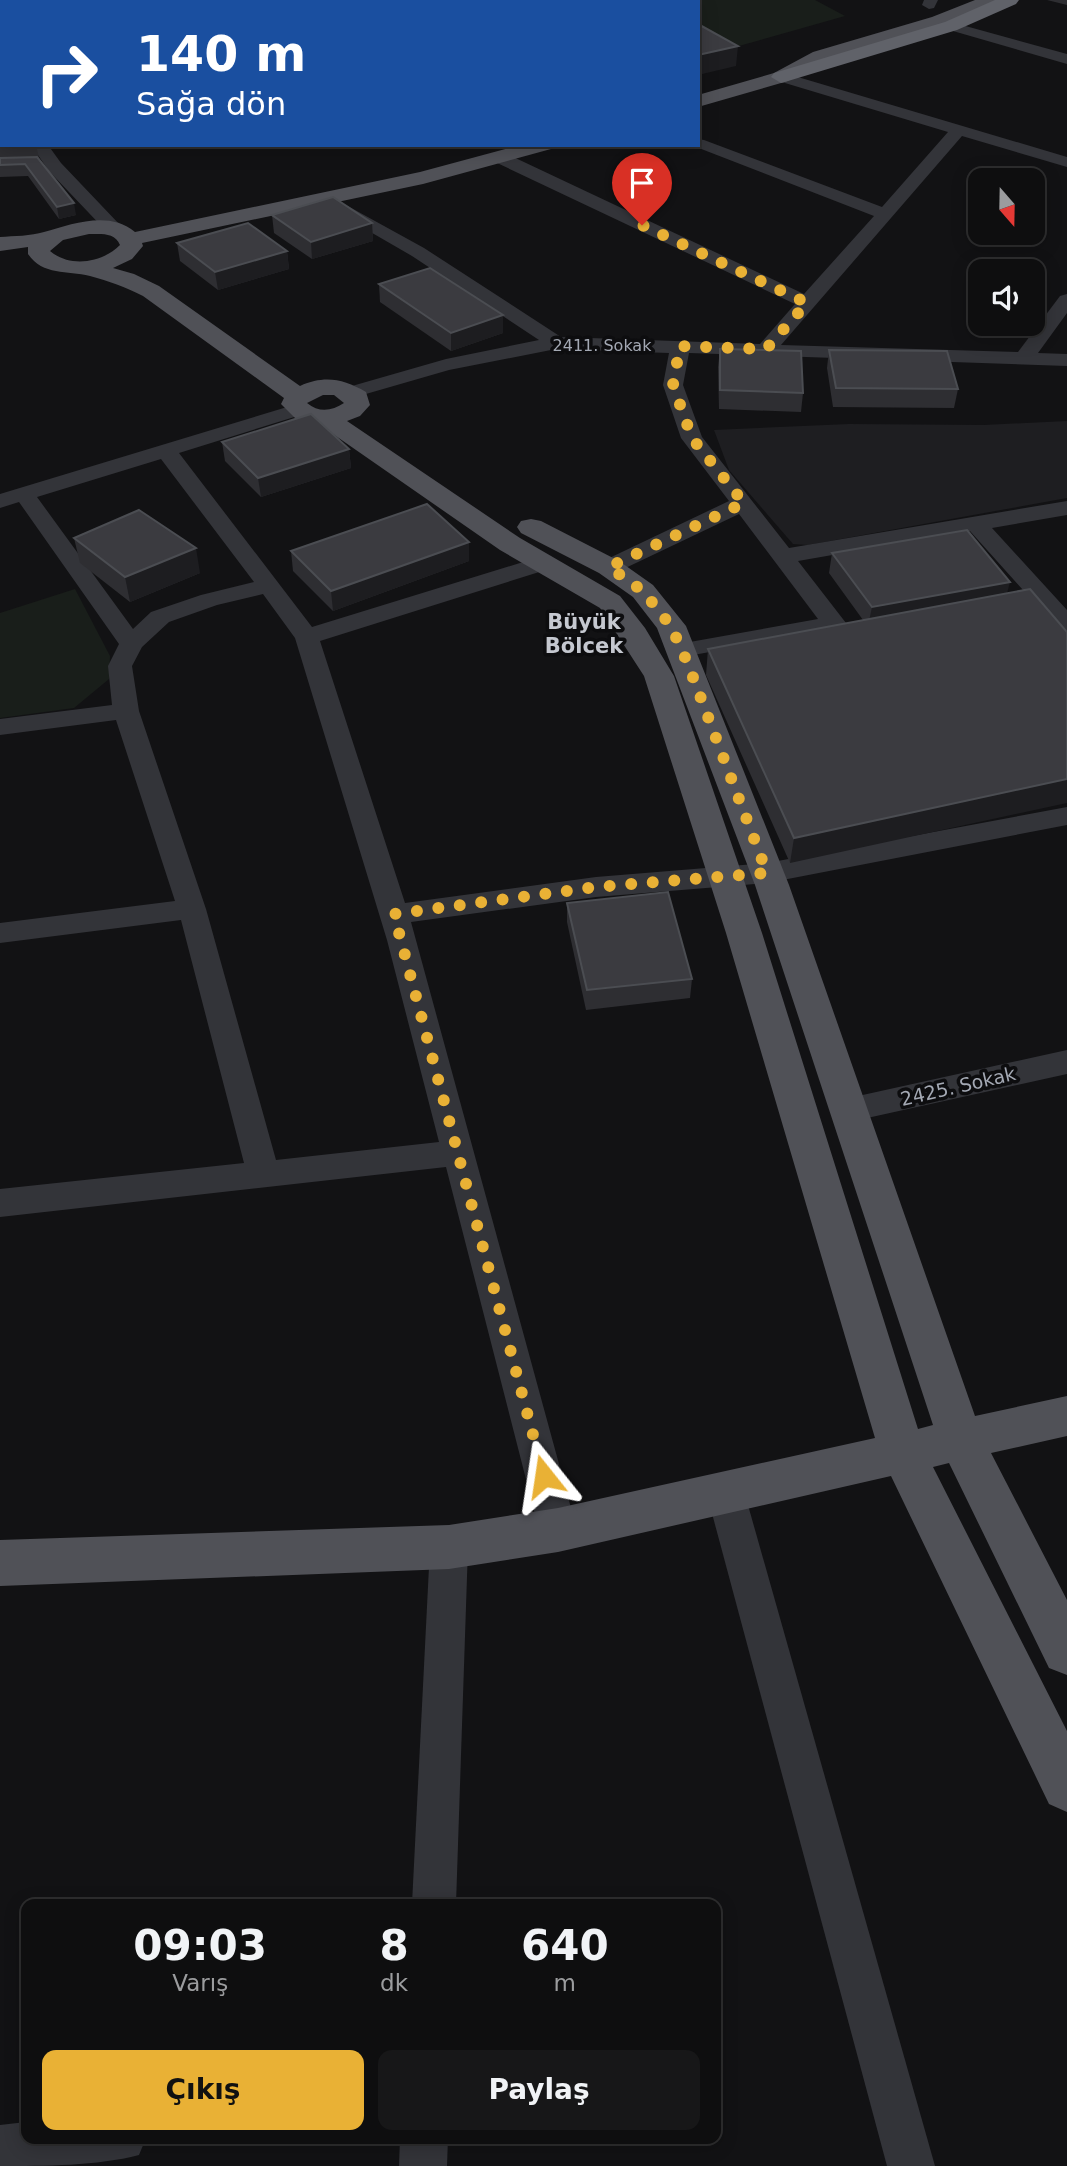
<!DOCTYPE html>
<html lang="tr">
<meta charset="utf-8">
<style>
:root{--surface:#0e0e0f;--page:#171718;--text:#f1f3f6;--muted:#9b9c9e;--line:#2e2e2f;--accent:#e9b135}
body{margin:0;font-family:"DejaVu Sans",sans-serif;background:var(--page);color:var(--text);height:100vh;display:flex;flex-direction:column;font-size:26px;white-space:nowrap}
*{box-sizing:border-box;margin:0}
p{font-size:23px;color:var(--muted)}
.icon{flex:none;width:38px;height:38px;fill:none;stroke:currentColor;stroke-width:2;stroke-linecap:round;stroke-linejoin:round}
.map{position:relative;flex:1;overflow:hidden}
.drawer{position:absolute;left:21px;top:1899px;width:700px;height:245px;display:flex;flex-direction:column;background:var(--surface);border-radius:14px;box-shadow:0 4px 18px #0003,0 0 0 2px var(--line)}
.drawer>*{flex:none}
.guide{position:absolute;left:0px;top:0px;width:700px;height:147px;box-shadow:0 4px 18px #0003,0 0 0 2px var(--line);background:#1a4fa0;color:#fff;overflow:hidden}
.needle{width:46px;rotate:160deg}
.fabs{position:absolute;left:968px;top:168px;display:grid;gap:14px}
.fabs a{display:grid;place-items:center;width:77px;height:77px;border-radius:14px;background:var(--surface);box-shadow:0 4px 18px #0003,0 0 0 2px var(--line);font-size:35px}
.pin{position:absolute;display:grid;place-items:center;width:60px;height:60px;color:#fff;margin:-72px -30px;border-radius:50% 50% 50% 0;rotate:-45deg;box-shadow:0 0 7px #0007}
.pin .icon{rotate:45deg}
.me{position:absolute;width:77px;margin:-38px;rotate:345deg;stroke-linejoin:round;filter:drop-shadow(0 0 5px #0008)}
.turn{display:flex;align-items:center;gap:24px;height:147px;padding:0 21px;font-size:32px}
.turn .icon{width:91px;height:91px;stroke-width:2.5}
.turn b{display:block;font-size:49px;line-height:60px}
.eta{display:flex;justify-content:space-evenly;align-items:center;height:119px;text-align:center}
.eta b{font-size:42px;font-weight:700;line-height:49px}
.cta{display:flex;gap:14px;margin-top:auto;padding:14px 21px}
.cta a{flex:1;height:80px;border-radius:14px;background:var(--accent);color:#111;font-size:28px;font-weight:700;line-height:80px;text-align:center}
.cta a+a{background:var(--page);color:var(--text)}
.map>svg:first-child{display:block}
.built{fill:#1e1e21}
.green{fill:#191e1a}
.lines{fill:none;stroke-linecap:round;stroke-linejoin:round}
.stream{stroke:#293037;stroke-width:5}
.minor{fill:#333439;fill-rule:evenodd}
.major{fill:#505157;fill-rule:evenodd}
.highway{fill:#606269;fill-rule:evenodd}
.wall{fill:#2e2e32}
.shaded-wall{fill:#1d1d20}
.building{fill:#3b3b40;stroke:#4b4d52;stroke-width:2}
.route{stroke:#e9b135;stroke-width:12;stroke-dasharray:0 21.6}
.labels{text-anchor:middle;stroke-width:7;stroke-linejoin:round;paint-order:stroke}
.far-street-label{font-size:16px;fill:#a4a9b4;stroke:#0d0d0f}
.street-label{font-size:19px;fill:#a4a9b4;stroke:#0d0d0f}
.far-district-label{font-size:21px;font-weight:bold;fill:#c5c8d0;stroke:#0d0d0f}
</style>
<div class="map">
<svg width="1067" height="2166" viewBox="0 0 1067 2166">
<rect width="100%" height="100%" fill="#121214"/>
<!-- built -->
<polygon class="built" points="1067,421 1067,498 808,545 793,544 729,470 714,430 849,424 984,425"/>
<!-- green -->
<g class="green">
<polygon points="0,0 518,0 2,2 0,101"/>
<polygon points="655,0 815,0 845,16 739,46 698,24 698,2"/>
<polygon points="75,589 110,656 109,679 74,708 0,718 0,613"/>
</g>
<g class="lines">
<!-- stream -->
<polyline class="stream" points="561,2 570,0"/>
<!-- minor -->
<g class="minor">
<polygon points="924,0 938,0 934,8 929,9 922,5"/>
<polygon points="951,22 1067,54 1067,64 946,29 944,26"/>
<polygon points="781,72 1067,157 1067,167 962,136 781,345 1018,352 1060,296 1067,294 1067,313 1038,353 1067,354 1067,366 689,353 683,385 702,437 789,548 1067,501 1067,515 992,528 1067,610 1067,631 1058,629 970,531 798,561 846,623 843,628 682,657 673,655 670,650 673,645 818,619 739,514 617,572 601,572 597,567 601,562 729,501 681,438 663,385 669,353 556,349 449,370 352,398 345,396 342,392 345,388 446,359 539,340 412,256 329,208 326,204 335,199 424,248 561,337 760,344 795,304 495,162 493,158 495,154 507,154 804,294 874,216 691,145 698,145 698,139 704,140 882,207 948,132 775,80 773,77"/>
<polygon points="31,145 48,145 61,163 120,225 123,229 120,233 108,233 49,171"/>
<path d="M297,404l7,2 3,4 -3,4 -125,39 133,174 224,-69h16l4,5 -4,5 -232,73 85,262 191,-26 171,-14 300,-56v18l-300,58 -171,14 -185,25 166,608 -5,13 -14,5 -14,-5 -5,-13 -93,-363 -446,50v-28l244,-26 -63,-243 -181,23v-20l175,-22 -59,-181 -116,15v-16l112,-14 -4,-39 11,-22 -100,-142 -19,6v-14zM161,459l93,123 -53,13 -50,17 -18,17 -96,-132zM263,594l32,44 92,302 52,202 -163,18 -70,-251 -67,-198 -7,-45 10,-19 27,-25 48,-17z"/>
<polygon points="1067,1050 1067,1074 849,1122 838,1119 833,1110 838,1101 849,1098"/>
<polygon points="725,1473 738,1479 744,1491 935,2166 887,2166 706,1491 712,1479"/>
<polygon points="449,1529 463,1534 468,1547 456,1904 412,1904 430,1547 435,1534"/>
<path d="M26,2122v16h120l-7,17c-42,11 -94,11 -139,11v-41z"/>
<polygon points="400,2138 448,2138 447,2166 399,2166"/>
</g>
<!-- major -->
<g class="major">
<polygon points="975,0 999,0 996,4 944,25 827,60 788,81 698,107 698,95 774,73 813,52 932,17"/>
<path d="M520,145h34l-3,4 -128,35 -281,59 1,3 -11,13 -19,9 21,6 25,12 141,100c25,-11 43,-7 66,6l4,13 -10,11 -13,5 173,117 100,58 25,32 29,48 88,257 156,496 15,-4 -178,-540 -98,-257 -24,-31 -34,-24 -78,-40 -4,-6 4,-6 10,-2 10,2 78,40 34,24 33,41 103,259 186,531 92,-20v40l-76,17 76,147v75l-18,-7 -100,-205 -16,4 134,264v81l-18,-8 -158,-328 -333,76 -109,17 -449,17v-46l449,-15 109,-17 317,-70 -149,-505 -82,-257 -44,-68 -100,-58 -180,-125 -22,-4 -17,-17 3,-6 -141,-102c-18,-9 -34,-15 -53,-20 -23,-6 -47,0 -62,-22v-7l-28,4v-14c14,-1 31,-1 44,-5 28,-8 65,-22 91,0l285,-60zM89,234c12,0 26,-2 31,11 -18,18 -50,23 -70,6l13,-11zM323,395h11l10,8c-12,8 -25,10 -37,0z"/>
</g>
<!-- highway -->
<polygon class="highway" points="995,0 1019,0 1016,4 957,30 788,81 781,83 771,77 774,73 945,22"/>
</g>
<!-- wall -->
<g class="wall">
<polygon points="349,0 395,0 382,2 351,2"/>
<polygon points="1047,0 1067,0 1067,5"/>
<polygon points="2,26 2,61 0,61 0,27"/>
<polygon points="0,114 2,114 2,145 36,145 39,158 76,215 59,219 28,176 0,177"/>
<polygon points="272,215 372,223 373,241 312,259 274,233"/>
<polygon points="177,243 287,251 289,269 218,290 180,261"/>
<polygon points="379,284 503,333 451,351 380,302"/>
<polygon points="720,349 803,393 801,412 719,409 718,367"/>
<polygon points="829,350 958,389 954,408 833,407 827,368"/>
<polygon points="222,442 349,449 351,468 261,497 225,461"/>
<polygon points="967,530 790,863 706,675 708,649 863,620 829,573 832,553"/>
<polygon points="74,538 200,573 130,602 80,563"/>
<polygon points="291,551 469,561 333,611 293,571"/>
<polygon points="567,903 692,979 690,998 586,1010 567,922"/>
</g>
<!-- shaded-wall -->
<g class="shaded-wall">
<polygon points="365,0 395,0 382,2 365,2"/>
<polygon points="738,46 736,66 698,75 698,55"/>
<polygon points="74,203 76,215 59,219 57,207"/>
<polygon points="372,223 373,241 312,259 311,242"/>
<polygon points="287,251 289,269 218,290 215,272"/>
<polygon points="503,315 503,333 451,351 451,333"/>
<polygon points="349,449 351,468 261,497 258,478"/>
<polygon points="469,542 469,561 333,611 331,591"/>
<polygon points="196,548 200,573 130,602 125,577"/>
<polygon points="1010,582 1005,601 868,626 872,607"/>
<polygon points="1067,779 1067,803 790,863 794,838"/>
</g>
<!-- building -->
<g class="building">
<polygon points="609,0 654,0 657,2 600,2"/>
<polygon points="698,24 738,46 698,55"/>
<polygon points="2,26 2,50 0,50 0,27"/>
<rect x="0" y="114" width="2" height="30"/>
<polygon points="37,157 74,203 57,207 25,164 0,165 0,158"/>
<polygon points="333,197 372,223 311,242 272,215"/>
<polygon points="248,223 287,251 215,272 177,243"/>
<polygon points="430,268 503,315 451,333 379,284"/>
<polygon points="720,349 801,351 803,393 720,390"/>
<polygon points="829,350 947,351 958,389 836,388"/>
<polygon points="311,414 349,449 258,478 222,442"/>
<polygon points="427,504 469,542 331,591 291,551"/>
<polygon points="139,510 196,548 125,577 74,538"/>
<polygon points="967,530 1010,582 872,607 832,553"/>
<polygon points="1030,589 1067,632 1067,779 794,838 708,649"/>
<polygon points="668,892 692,979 587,990 567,903"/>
</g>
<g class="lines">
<!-- route -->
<polyline class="route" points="544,1476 394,914 596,887 767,873 688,664 671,626 643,591 609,567 744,503 692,438 673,385 680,346 766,349 807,303 642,225"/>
</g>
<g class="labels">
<!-- far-street labels -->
<g class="far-street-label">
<text x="602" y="351">2411. Sokak</text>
</g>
<!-- street labels -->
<g class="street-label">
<text transform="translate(958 1086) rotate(-13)" y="7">2425. Sokak</text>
</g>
<!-- far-district labels -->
<g class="far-district-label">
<text x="584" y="629">Büyük<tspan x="584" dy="24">Bölcek</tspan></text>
</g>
</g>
</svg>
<div class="fabs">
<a><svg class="needle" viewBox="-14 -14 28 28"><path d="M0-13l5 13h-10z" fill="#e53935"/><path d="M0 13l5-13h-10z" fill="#9b9c9e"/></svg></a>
<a><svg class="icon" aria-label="sound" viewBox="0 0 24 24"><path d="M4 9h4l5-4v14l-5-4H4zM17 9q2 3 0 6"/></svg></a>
</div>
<div class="pin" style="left:642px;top:225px;background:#d93025"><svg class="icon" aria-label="arrive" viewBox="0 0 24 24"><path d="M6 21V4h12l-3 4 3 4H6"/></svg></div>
<svg class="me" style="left:544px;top:1476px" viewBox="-20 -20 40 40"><path d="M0-17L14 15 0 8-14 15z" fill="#e9b135" stroke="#fff" stroke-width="4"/></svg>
<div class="guide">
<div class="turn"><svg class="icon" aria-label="right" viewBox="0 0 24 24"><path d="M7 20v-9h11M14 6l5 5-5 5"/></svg><div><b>140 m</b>Sağa dön</div></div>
</div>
<section class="drawer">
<div class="eta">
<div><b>09:03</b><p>Varış</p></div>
<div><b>8</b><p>dk</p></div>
<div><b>640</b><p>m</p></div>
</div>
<div class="cta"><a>Çıkış</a><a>Paylaş</a></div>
</section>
</div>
